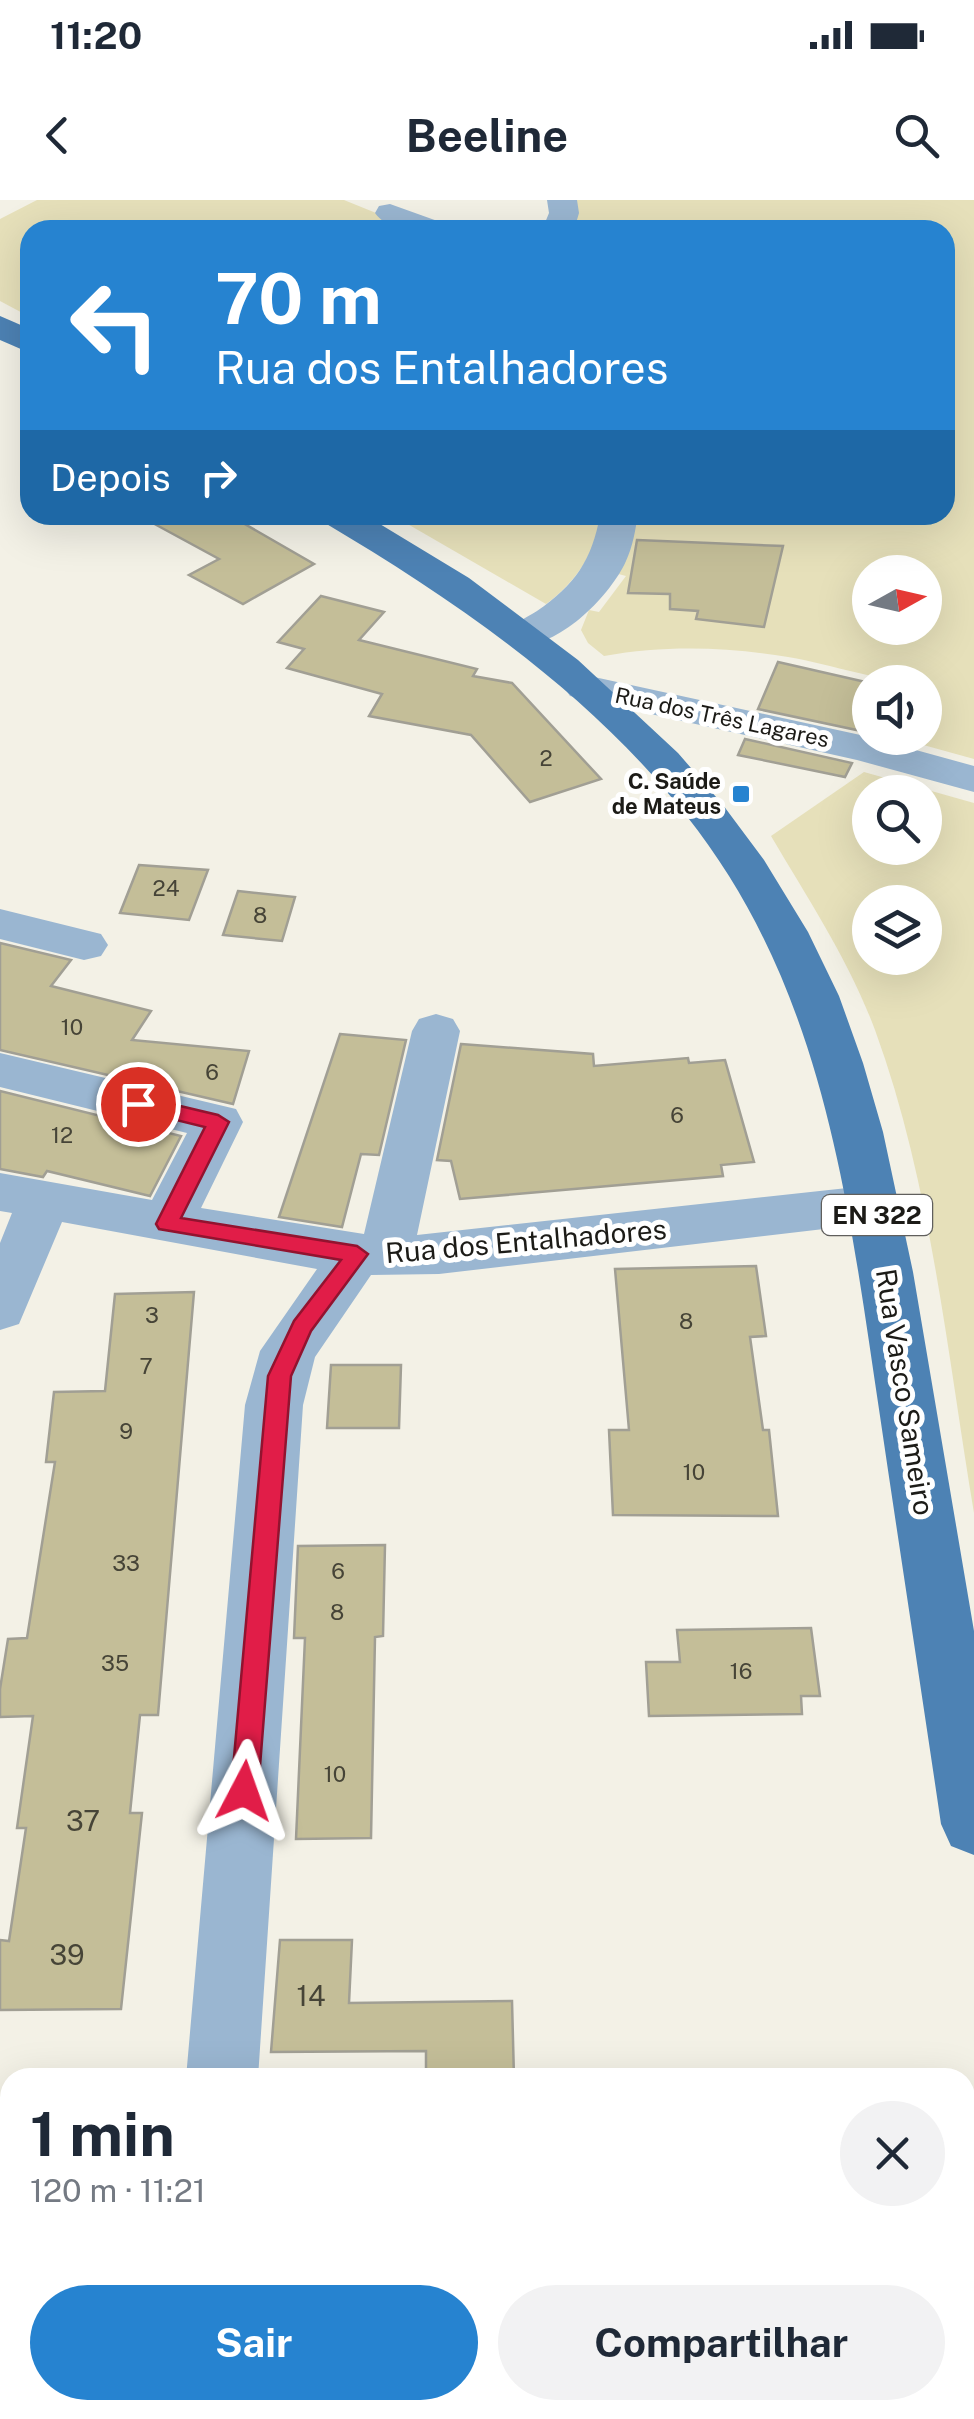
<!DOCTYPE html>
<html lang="pt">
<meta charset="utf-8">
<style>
:root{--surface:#fff;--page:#f2f2f3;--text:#1f2937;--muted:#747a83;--accent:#2683d0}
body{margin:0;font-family:"Public Sans",sans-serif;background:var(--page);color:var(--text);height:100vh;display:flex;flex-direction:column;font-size:38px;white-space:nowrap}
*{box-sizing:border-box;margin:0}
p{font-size:32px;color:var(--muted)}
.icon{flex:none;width:55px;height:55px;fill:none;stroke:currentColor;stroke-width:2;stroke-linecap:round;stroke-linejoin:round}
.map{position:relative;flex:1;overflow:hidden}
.details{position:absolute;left:0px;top:1868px;width:975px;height:352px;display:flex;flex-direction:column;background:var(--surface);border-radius:30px 30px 0 0;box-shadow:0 10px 40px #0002}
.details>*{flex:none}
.banner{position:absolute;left:20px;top:20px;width:935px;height:305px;border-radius:30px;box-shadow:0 10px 40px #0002;background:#2683d0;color:#fff;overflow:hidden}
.needle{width:65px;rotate:82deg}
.buttons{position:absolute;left:852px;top:355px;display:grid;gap:20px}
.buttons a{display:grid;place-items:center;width:90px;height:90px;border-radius:50%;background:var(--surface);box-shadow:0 10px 40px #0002;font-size:50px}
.pin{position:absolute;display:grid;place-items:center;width:85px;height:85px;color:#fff;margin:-42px;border:5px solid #fff;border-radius:50%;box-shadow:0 2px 10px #0007}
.me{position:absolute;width:110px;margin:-55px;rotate:4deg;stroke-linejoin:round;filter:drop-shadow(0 0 8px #0008)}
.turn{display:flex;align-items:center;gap:35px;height:210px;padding:0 30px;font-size:45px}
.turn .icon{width:130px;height:130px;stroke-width:2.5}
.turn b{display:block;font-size:70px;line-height:85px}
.then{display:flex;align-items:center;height:95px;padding:0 30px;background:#0003;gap:20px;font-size:38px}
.round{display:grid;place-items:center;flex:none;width:105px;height:105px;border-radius:52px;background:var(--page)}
.headline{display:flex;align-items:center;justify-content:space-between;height:170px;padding:0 30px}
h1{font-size:60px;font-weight:700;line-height:75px}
.cta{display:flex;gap:20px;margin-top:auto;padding:20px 30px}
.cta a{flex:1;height:115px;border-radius:60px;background:var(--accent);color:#fff;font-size:40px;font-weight:700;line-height:115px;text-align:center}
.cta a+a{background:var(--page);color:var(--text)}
.status{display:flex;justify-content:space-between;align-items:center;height:70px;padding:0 50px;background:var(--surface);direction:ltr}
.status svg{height:28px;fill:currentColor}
header{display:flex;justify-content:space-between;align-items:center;height:130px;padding:0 30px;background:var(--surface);font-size:45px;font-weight:700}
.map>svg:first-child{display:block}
.green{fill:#e6e0ba;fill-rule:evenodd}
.building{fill:#c4be98;stroke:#a19f94;stroke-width:2.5}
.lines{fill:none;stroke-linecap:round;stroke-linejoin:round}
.minor{fill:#9ab6d1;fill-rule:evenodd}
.major{fill:#4d82b4;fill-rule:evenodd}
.route{fill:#e11d48;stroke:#92132f;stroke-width:2.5}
.poi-dot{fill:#2683d0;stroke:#fff;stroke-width:4}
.labels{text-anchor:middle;stroke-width:10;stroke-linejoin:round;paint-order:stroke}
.far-street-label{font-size:22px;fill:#1c1b17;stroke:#fff}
.number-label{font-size:22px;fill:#464437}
.far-poi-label{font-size:22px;font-weight:bold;fill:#1c1b17;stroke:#fff;text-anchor:end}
.shield{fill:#fff;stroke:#605f5d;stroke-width:2.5}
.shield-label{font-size:25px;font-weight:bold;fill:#1c1b17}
.street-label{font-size:28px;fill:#1c1b17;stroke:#fff}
.near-number-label{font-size:28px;fill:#464437}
</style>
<div class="status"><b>11:20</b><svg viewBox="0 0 49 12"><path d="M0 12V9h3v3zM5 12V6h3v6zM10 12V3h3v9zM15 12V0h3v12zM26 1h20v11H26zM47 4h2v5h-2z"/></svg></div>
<header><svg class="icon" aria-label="back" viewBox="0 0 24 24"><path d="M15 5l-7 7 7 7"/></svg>Beeline<svg class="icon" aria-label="search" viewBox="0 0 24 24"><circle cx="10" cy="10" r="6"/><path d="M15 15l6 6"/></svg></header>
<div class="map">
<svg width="974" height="2219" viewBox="0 0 974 2219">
<rect width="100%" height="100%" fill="#f3f1e6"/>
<!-- green -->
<g class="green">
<polygon points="37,0 344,0 418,30 30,30 30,117 0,101 0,19"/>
<path d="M574,0h400v559l-76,-21h27v-56c-46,0 -91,-17 -137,-25 -63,-10 -121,-12 -184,-1l-16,-13 -7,-13 8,-20 10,2 27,-36 -15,-4 22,-57h312v-285h-372l4,-14zM870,372h55v56h-55z"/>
<path d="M392,315h210c-7,38 -25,66 -56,89z"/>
<path d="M864,572l110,31v710c-27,-160 -43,-330 -99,-483 -26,-70 -67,-131 -104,-194zM925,592v56h-55v-56zM925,702v56h-55v-56z"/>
</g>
<!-- building -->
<g class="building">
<polygon points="138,315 229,315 314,364 243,404 189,375 219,359"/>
<polygon points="637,340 783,346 764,427 696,419 698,411 670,409 670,394 628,393"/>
<polygon points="321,396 384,412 359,440 477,469 473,476 512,483 601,579 530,602 471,535 369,516 382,494 287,468 304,449 278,442"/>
<polygon points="778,462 870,483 870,523 866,532 758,509"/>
<polygon points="745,539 852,563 845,577 738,555"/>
<polygon points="139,665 208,670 189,720 120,713"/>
<polygon points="238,691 295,697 282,741 223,735"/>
<polygon points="0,743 71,760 51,786 151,811 132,840 249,851 233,904 0,850"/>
<polygon points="340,834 406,840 379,955 361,954 342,1027 279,1017"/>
<polygon points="461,844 593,854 594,866 688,858 689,863 725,860 754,962 721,965 723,976 460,999 451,961 437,960"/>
<polygon points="0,891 181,936 150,996 47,971 43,977 0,969"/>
<polygon points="756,1066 766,1136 750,1137 763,1230 769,1230 778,1316 613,1315 609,1230 629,1230 615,1069"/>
<polygon points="194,1092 158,1515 140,1515 130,1613 142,1613 121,1809 0,1810 0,1740 9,1741 26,1628 17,1628 33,1516 0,1517 0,1489 8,1439 27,1438 55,1262 46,1262 54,1192 105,1191 115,1094"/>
<polygon points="331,1165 401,1165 399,1228 327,1228"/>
<polygon points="385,1345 383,1436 375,1437 371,1638 296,1639 305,1438 294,1438 298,1346"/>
<polygon points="811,1428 820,1496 801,1496 802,1514 649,1516 646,1462 680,1462 677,1430"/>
<polygon points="280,1740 352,1740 349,1803 512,1801 514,1878 426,1878 426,1851 271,1852"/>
</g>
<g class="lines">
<!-- minor -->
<g class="minor">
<polygon points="547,0 577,0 579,13 574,30 542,30 549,13"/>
<path d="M390,4l53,19 5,7c-25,0 -57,5 -73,-17l4,-7z"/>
<path d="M600,315h38c-3,16 -5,31 -12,46 -16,36 -73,93 -114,83l-6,-9c8,-11 19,-17 31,-24 38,-26 55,-51 63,-96z"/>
<polygon points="585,475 865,536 974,566 974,592 857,560 570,496 564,487 570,478"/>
<polygon points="0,709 101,734 108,745 101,756 84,760 0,739"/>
<polygon points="436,814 453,819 460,831 417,1035 875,985 894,990 901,1004 894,1018 875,1023 439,1074 371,1075 315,1157 303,1205 258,1878 186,1878 245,1205 260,1151 317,1069 62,1022 19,1124 0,1130 0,1043 12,1013 0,1011 0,973 152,1000 187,933 0,887 0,853 236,909 243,922 201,1008 364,1034 412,831 419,819"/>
<rect x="156" y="2210" width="80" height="9"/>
</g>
<!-- major -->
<g class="major">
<polygon points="0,116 30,129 30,153 0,140"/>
<path d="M319,315h46l104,63 109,82 100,93 45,52 41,55 44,72 31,64 24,67 20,69 30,140 61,359v224l-23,-9 -10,-22c-20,-136 -41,-272 -61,-408 -28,-186 -49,-377 -151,-540 -97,-154 -251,-262 -404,-353z"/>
</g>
</g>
<!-- route -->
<polygon class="route" points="138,896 218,915 229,922 181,1018 357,1046 368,1054 311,1131 291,1176 258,1591 254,1600 244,1604 235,1600 231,1591 268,1176 294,1121 341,1060 159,1029 156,1024 205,927 131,909 128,904"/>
<!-- markers -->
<rect class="poi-dot" x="731" y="584" width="20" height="20" rx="5"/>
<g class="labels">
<!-- far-street labels -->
<g class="far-street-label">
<text transform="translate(722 517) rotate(12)" y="8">Rua dos Três Lagares</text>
</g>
<!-- number labels -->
<g class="number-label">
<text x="546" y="566">2</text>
<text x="166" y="696">24</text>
<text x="260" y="723">8</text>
<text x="72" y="835">10</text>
<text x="212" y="880">6</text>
<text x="677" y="923">6</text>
<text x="62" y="943">12</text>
<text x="152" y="1123">3</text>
<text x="686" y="1129">8</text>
<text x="146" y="1174">7</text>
<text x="126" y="1239">9</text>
<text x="694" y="1280">10</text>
<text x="126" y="1371">33</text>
<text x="338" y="1379">6</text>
<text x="337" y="1420">8</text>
<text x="115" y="1471">35</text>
<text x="741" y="1479">16</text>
<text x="335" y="1582">10</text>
</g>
<!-- far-poi labels -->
<g class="far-poi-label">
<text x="721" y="589">C. Saúde<tspan x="721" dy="25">de Mateus</tspan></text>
</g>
<!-- shield labels -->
<rect class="shield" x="822" y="995" width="110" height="40" rx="8"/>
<g class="shield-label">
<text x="877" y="1024">EN 322</text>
</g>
<!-- street labels -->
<g class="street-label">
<text transform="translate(526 1041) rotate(-5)" y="10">Rua dos Entalhadores</text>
<text transform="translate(905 1192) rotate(81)" y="10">Rua Vasco Sameiro</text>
</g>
<!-- near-number labels -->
<g class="near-number-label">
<text x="83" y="1631">37</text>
<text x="67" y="1765">39</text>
<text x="311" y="1806">14</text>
</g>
</g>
</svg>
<div class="buttons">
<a><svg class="needle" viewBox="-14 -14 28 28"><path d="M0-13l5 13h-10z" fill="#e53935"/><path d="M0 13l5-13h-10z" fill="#747a83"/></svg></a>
<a><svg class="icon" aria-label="sound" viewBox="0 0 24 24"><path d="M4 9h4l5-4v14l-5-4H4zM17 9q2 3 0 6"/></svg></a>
<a><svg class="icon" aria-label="search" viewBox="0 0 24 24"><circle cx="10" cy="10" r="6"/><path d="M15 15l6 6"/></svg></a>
<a><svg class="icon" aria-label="layers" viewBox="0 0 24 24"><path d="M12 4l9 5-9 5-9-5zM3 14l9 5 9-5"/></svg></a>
</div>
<div class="pin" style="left:138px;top:904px;background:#d93025"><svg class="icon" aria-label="arrive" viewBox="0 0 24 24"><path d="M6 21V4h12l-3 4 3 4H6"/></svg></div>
<svg class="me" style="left:244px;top:1591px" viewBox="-20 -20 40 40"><path d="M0-17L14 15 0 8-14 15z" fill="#e11d48" stroke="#fff" stroke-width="4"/></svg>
<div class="banner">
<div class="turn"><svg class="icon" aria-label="left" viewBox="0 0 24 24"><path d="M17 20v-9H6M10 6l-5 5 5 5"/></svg><div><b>70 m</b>Rua dos Entalhadores</div></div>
<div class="then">Depois<svg class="icon" aria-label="right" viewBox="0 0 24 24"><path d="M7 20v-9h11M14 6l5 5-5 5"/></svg></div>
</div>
<section class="details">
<div class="headline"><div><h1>1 min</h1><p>120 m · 11:21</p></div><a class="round"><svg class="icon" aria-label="close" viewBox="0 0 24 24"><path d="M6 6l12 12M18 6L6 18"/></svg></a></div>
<div class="cta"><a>Sair</a><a>Compartilhar</a></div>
</section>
</div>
